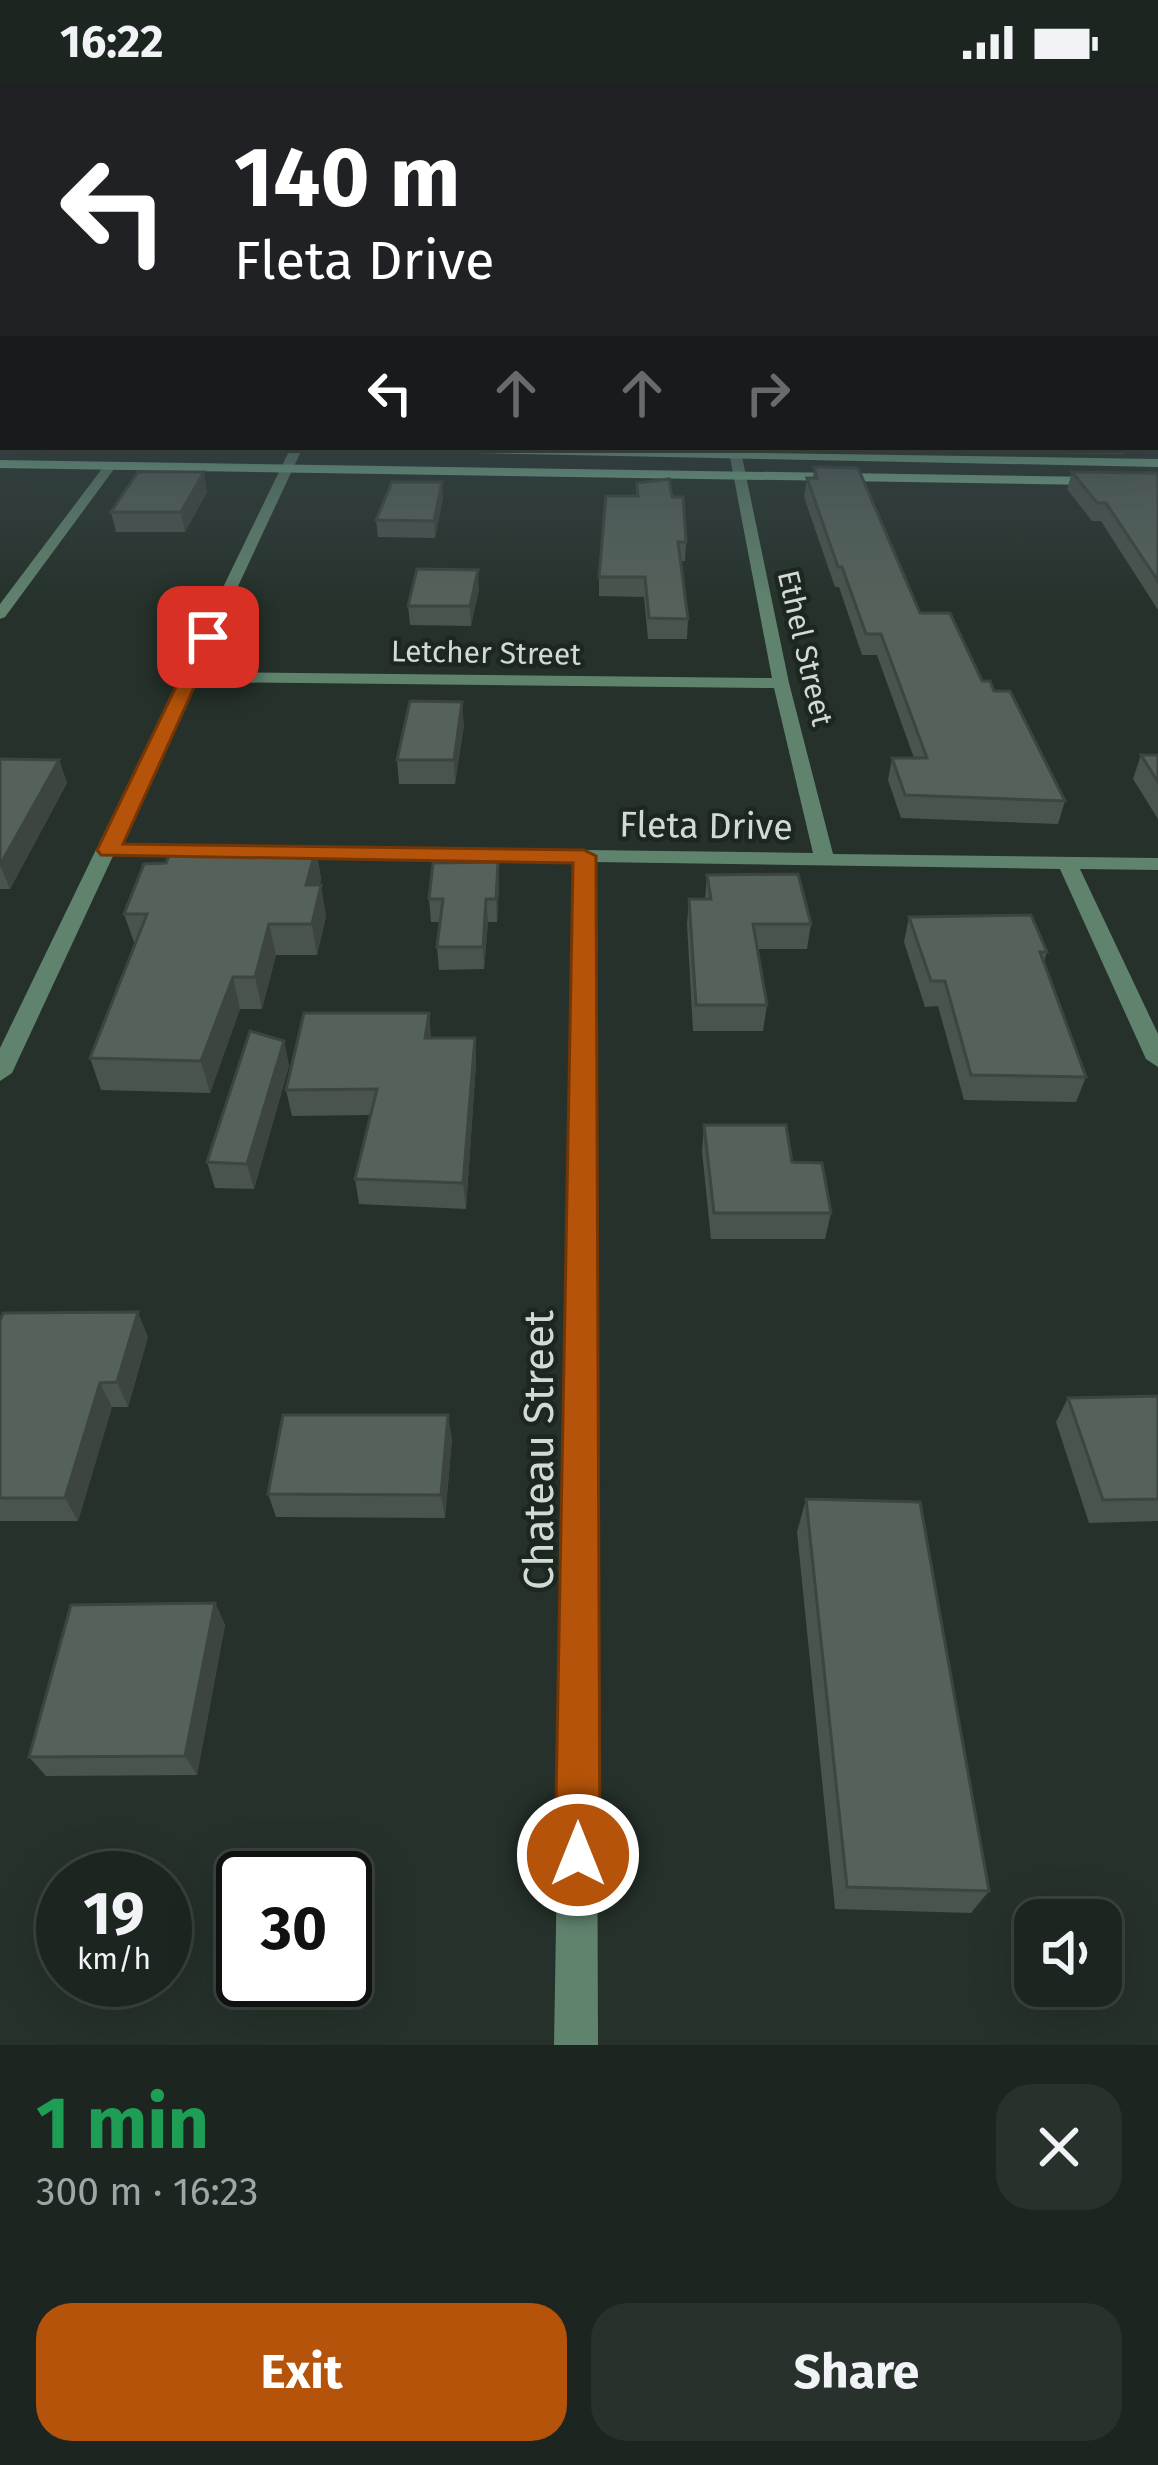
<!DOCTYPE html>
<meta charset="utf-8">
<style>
:root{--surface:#1c2520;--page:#29312d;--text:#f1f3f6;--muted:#a0a5a5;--line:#3a423e;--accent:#b45309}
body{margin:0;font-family:"Fira Sans",sans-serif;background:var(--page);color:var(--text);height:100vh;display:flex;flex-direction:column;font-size:45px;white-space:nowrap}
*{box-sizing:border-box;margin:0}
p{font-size:39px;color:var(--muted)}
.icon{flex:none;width:66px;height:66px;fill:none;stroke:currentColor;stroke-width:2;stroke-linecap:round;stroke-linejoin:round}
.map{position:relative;height:1961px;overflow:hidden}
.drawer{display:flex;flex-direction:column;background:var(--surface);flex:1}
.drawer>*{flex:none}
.guide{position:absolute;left:0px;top:0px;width:1158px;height:366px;box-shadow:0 12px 48px #0002,0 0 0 3px var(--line);background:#202124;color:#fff;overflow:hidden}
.buttons{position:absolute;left:1014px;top:1815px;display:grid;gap:24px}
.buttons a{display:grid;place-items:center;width:108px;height:108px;border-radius:24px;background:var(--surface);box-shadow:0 12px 48px #0002,0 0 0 3px var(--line);font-size:60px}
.speed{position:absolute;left:36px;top:1767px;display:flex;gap:24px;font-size:60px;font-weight:700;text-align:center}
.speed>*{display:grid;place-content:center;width:156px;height:156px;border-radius:50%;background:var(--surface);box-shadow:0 12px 48px #0002,0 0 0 3px var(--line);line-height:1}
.speed small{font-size:30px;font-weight:400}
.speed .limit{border:6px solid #111;border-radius:18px;background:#fff;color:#111}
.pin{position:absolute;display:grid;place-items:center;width:102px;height:102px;color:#fff;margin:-51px;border-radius:24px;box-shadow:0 6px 18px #0006}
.me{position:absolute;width:132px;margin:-66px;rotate:0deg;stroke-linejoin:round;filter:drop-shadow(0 0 9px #0008)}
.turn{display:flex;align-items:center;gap:42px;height:252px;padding:0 36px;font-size:54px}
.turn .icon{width:156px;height:156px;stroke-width:2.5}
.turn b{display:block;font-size:84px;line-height:102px}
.lanes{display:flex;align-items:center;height:114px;padding:0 36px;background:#0003;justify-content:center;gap:60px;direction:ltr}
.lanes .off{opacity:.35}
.round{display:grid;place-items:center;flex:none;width:126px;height:126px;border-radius:36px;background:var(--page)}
.summary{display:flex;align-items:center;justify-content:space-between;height:204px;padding:0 36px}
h1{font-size:72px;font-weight:700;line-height:90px;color:#1e9e55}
.action{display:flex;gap:24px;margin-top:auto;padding:24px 36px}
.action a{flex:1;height:138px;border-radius:36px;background:var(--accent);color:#fff;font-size:48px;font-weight:700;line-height:138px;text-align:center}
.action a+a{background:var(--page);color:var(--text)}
.status{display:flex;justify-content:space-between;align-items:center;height:84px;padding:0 60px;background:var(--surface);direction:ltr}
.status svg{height:33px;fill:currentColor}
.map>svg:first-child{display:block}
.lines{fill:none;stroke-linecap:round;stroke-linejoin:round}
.street{fill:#60836e;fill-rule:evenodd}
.secondary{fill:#7ab493;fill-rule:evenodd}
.wall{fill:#49544d}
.shaded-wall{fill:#3c453f}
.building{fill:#55625a;stroke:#3c453f;stroke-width:3}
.route{fill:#b45309;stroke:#753606;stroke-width:3}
.labels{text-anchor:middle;stroke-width:9;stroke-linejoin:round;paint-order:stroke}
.far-street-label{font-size:30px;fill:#d3dad6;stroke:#1c2720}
.street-label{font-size:36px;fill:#d3dad6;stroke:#1c2720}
.near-street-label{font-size:42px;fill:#d3dad6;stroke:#1c2720}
</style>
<div class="status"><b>16:22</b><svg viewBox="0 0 49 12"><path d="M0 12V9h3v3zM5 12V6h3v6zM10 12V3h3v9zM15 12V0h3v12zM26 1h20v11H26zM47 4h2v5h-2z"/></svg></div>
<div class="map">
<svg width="1158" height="1961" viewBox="0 0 1158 1961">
<rect width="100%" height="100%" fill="#25312a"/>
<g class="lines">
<!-- street -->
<g class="street">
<rect x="0" y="281" width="3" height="6"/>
<polygon points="291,363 303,363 198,588 772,594 728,363 740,363 789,599 833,770 1158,774 1158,786 1080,785 1158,950 1158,983 1146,975 1060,785 594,778 598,1961 554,1961 574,778 285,774 275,768 285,762 813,769 774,604 194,598 118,760 202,761 212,767 202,773 113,772 12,989 0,997 0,964"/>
<polygon points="107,378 117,381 5,533 0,535 0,520"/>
</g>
<!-- secondary -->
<g class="secondary">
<rect x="0" y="355" width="3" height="8"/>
<polygon points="372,363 1158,375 1158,383 378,367"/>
<polygon points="0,376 1158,394 1158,402 0,384"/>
</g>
</g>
<!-- wall -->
<g class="wall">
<polygon points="1155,251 1158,251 1158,310 1155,307"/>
<polygon points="803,363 840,363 840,366 803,365"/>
<polygon points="1034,363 1125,363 1123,370 1039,369"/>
<polygon points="814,383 920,529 982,597 994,607 1065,717 1058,740 901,734 888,696 892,674 914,674 877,571 862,571 839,503 835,503 804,413 807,394 813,394"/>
<polygon points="1072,388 1158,391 1158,526 1101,437 1092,437 1067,405"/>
<polygon points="637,399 672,413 686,458 685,477 680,477 688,535 687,555 648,555 644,513 599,512 599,493 636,412"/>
<polygon points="207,408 185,448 116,448 111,428"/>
<polygon points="443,414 435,454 378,453 376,436"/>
<polygon points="479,505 471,542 410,541 408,522"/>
<polygon points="464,641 455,700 399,700 397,676"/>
<polygon points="1141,671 1158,671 1158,735 1133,695"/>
<polygon points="0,675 59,676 67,699 10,805 0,805"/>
<polygon points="316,765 321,795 320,801 326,832 317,871 276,871 262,925 240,925 210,1009 101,1006 90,974 135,861 124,830 166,779"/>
<polygon points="707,791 811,840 807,865 757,865 767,921 763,947 693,947 687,840 689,815 705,815"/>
<polygon points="499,800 497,838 488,838 484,885 439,886 437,863 440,838 431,838 429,815"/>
<polygon points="909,833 1047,868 1044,878 1086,993 1076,1018 964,1016 938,922 925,923 904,858"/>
<polygon points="429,929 431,954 475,954 476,979 466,1125 359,1120 355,1095 370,1031 292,1032 286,1006"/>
<polygon points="284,957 289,982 254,1105 215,1104 207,1078"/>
<polygon points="704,1041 792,1078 831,1129 825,1155 711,1155 702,1067"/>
<polygon points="0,1237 148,1253 128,1323 112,1323 78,1437 0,1437"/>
<polygon points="1158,1312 1158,1437 1089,1439 1056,1338 1068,1314"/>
<polygon points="452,1355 445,1434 276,1433 268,1410"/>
<polygon points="806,1415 989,1807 971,1829 835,1825 797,1448"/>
<polygon points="215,1519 225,1541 197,1691 46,1692 29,1673"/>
</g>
<!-- shaded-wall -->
<g class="shaded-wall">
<polygon points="204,388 207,408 185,448 181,428"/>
<polygon points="442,398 443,414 435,454 434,437"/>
<polygon points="478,486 479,505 471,542 470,522"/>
<polygon points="462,618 464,641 455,700 454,676"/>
<polygon points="59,676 67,699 10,805 0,781"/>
<polygon points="316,765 321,795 312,832 306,801"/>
<polygon points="498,778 499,800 497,838 496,815"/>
<polygon points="321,801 326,832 317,871 312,840"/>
<polygon points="486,815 488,838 484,885 483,863"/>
<polygon points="269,840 276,871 262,925 255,893"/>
<polygon points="233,893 240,925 210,1009 201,977"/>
<polygon points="429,929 431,954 425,954"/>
<polygon points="475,954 476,979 466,1125 463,1099"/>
<polygon points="284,957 289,982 254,1105 247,1080"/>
<polygon points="138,1228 148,1253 128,1323 117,1298"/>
<polygon points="100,1299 112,1323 78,1437 65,1414"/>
<polygon points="448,1331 452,1355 445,1434 441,1411"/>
<polygon points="215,1519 225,1541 197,1691 185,1672"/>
</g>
<!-- building -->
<g class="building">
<polygon points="1155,251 1158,251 1158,276 1155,273"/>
<polygon points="814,383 858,384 920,529 950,529 982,597 990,597 994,607 1010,607 1065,717 905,711 892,674 927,674 881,550 866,550 842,483 838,483 807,394 817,394"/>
<polygon points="138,388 204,388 181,428 111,428"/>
<polygon points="1072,388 1156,389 1158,391 1158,497 1106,419 1097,419"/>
<polygon points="669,395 672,413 683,413 686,458 678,458 688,535 649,534 645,493 599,493 606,412 638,412 637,399"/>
<polygon points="392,398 442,398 434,437 376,436"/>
<polygon points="417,485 478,486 470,522 408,522"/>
<polygon points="410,617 462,618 454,676 397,676"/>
<polygon points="1141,671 1158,671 1158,698"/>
<polygon points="0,675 59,676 0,781"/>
<polygon points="172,765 316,765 306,801 321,801 312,840 269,840 255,893 233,893 201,977 90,974 147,830 124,830 144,780 166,779"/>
<polygon points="498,778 496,815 486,815 483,863 437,863 443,815 429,815 433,779"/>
<polygon points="798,790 811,840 753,840 767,921 696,921 689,815 711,815 707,791"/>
<polygon points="1031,831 1047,868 1040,868 1086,993 971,991 945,897 931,897 909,833"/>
<polygon points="304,929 429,929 425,954 475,954 463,1099 355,1095 377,1005 286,1006"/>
<polygon points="250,947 284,957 247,1080 207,1078"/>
<polygon points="704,1041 786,1041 792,1078 822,1079 831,1129 714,1129"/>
<polygon points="138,1228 117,1298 100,1299 65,1414 0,1414 0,1237 3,1229"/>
<polygon points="1158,1312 1158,1415 1103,1416 1068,1314"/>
<polygon points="283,1331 448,1331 441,1411 268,1410"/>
<polygon points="806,1415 920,1418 989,1807 847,1803"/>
<polygon points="215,1519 185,1672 29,1673 71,1521"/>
</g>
<!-- sky -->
<linearGradient id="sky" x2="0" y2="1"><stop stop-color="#141b17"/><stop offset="0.48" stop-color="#404e55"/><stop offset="1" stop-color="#404e55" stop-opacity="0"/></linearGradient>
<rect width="1158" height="526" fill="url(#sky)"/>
<!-- route -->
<polygon class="route" points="202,549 217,553 123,760 584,766 596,772 600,1771 593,1787 578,1793 562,1787 555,1771 573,779 101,771 97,766"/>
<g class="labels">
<!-- far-street labels -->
<g class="far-street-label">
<text transform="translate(805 564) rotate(77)" y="10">Ethel Street</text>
<text transform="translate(486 569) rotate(1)" y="10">Letcher Street</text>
</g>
<!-- street labels -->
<g class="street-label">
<text transform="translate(706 741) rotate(1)" y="13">Fleta Drive</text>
</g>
<!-- near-street labels -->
<g class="near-street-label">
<text transform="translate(538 1366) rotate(-90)" y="15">Chateau Street</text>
</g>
</g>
</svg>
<div class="buttons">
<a><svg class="icon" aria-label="sound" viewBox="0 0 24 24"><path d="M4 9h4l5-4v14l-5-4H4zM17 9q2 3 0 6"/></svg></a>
</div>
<div class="speed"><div>19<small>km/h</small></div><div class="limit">30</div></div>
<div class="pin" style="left:208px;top:553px;background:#d93025"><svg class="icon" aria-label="arrive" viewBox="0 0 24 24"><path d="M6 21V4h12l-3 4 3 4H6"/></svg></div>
<svg class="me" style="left:578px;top:1771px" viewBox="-20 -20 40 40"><circle r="17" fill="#b45309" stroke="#fff" stroke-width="3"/><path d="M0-11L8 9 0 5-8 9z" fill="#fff"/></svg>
<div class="guide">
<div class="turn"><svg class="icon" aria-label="left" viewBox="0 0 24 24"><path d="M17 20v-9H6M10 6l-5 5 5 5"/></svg><div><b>140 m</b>Fleta Drive</div></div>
<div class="lanes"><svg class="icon" aria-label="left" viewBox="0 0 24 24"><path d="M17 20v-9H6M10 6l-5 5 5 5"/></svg><svg class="icon off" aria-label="ahead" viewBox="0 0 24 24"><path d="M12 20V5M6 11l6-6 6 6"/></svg><svg class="icon off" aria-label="ahead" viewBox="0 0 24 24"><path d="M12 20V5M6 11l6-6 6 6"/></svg><svg class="icon off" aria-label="right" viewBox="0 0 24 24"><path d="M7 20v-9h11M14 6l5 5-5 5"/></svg></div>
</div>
</div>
<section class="drawer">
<div class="summary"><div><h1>1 min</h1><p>300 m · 16:23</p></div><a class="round"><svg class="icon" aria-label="close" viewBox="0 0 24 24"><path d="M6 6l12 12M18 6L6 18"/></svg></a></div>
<div class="action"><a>Exit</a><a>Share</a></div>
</section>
